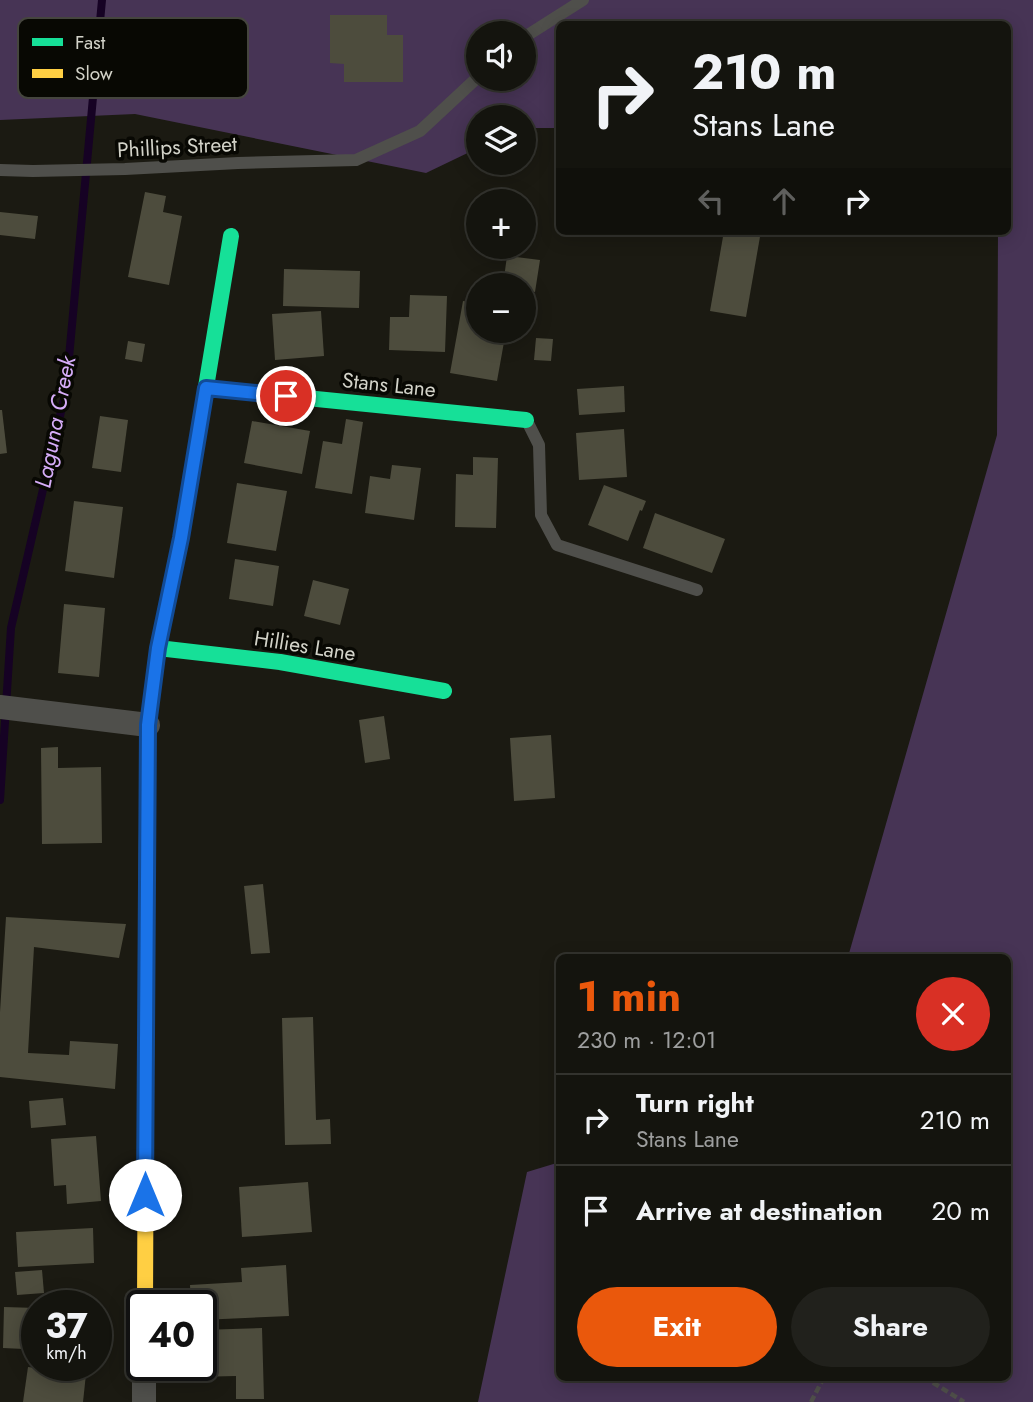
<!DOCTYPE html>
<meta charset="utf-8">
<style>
:root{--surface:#14140e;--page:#21211c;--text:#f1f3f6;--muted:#9d9e9e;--line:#33332e;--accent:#ea580c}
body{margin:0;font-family:Jost,sans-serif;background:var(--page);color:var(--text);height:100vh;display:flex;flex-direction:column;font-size:26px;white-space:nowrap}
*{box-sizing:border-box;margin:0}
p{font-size:23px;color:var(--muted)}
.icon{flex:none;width:38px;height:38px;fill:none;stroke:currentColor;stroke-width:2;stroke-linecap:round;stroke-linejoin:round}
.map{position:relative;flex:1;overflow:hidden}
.sheet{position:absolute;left:556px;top:954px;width:455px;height:427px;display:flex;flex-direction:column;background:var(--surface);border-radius:10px;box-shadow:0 4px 18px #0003,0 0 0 2px var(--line)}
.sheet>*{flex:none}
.hud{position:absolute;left:556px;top:21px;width:455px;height:214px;border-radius:10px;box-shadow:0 4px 18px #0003,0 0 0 2px var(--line);background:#14140e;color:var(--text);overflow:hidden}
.fabs{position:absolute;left:466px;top:21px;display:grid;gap:14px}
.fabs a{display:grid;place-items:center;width:70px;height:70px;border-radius:50%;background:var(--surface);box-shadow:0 4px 18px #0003,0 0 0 2px var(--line);font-size:35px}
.speed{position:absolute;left:21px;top:1290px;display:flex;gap:14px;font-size:35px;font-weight:700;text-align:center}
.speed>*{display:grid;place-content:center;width:91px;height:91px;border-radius:50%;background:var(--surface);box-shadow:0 4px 18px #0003,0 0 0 2px var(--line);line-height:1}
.speed small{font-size:18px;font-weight:400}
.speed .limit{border:4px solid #111;border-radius:10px;background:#fff;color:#111}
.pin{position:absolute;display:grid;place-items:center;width:60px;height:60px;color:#fff;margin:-30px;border:4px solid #fff;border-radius:50%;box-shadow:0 2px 7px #0007}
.me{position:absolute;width:77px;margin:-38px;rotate:0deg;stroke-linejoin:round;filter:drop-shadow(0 0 5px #0008)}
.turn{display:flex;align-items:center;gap:24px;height:147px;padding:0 21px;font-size:32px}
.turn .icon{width:91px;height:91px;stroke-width:2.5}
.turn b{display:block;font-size:49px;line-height:60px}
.lanes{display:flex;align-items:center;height:66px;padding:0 21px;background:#0003;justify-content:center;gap:35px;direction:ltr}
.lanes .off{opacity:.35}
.round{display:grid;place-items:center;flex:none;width:74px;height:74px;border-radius:37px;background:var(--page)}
.head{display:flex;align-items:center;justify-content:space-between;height:119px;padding:0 21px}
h1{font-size:42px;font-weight:700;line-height:52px;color:var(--accent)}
.primary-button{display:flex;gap:14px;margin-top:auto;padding:14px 21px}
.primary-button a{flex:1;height:80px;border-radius:42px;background:var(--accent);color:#fff;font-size:28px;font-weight:700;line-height:80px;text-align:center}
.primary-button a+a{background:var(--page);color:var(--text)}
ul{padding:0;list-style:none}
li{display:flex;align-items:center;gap:21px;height:91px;padding:0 21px;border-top:2px solid var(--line)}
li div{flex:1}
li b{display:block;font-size:26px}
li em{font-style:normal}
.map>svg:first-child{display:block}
.green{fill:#473455;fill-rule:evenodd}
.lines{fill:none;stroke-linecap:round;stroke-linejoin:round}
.stream{stroke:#160224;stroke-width:8}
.building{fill:#4d4c3d}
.path{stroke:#4f4f4a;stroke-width:4.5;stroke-dasharray:7 3.5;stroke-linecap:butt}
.lane{stroke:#4f4f4b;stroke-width:12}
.street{stroke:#4f4f4b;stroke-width:24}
.fast{stroke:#16e098;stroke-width:16}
.slow{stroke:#ffcf43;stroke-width:16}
.route-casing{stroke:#114b97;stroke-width:18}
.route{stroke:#1a73e8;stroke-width:12}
.labels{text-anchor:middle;stroke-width:7;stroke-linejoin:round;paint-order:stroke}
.street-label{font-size:21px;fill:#d3d3c9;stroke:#080803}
.water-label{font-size:23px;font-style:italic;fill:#d6adf9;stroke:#080803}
.key{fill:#080803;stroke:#45453e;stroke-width:2}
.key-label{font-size:19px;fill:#d3d3c9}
</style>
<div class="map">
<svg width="1033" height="1402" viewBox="0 0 1033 1402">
<rect width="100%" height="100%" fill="#1b1a12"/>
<!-- green -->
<path class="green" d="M0,0h1033v1402h-555l49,-230 33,-10v215h448v-420h-160l149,-522 1,-204h10v-207h-448v104h-37v-11h-45v31l-52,25 -291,-59 -135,6zM478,33h45v46h-45z"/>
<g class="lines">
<!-- stream -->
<polyline class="stream" points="0,800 11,628 66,390 102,0"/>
</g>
<!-- building -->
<g class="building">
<polygon points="330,15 387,15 387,35 403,35 403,82 344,82 344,64 330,63"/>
<polygon points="145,192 166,196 163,212 182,216 169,285 128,277"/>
<polygon points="0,212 38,216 35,239 0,235"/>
<polygon points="724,231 761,231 746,317 710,311"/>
<polygon points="507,256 540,260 535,292 523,290 523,285 503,285"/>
<polygon points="284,269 360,271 359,308 283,306"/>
<polygon points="410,295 447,296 445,352 389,350 390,317 409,317"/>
<polygon points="463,301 478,303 478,331 506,331 497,381 450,373"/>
<polygon points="321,311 324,356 275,360 272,314"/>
<polygon points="536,338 553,339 551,361 534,360"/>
<polygon points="128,341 145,344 142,362 125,359"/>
<polygon points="624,386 625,412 579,415 577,389"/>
<polygon points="0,410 2,410 7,453 0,454"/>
<polygon points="100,416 128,420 121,472 92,468"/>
<polygon points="346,419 363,422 352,494 315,488 323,441 342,444"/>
<polygon points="252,421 310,431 302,474 244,463"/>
<polygon points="624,429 627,477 579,480 576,433"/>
<polygon points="473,457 498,458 496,528 455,527 456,474 473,475"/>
<polygon points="392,465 421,468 414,520 365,513 370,476 390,479"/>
<polygon points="237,483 287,491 276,551 227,543"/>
<polygon points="604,485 646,501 642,511 640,510 628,541 588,525"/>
<polygon points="74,501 123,507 114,578 65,571"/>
<polygon points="655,513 725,539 712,573 643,548"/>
<polygon points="235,559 279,566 273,606 229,599"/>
<polygon points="313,580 349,589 340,625 304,616"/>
<polygon points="64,604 105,608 99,677 58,673"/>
<polygon points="384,716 390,759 365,763 359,720"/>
<polygon points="551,735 555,798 514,801 510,738"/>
<polygon points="58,747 58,768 101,767 102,843 42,844 41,748"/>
<polygon points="263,884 270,953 251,954 244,886"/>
<polygon points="6,917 126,924 119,958 34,947 28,1053 69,1055 70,1041 118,1044 115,1089 0,1077 0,1012"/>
<polygon points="313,1017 316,1120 330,1119 331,1144 285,1145 282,1018"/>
<polygon points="63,1098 66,1125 31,1128 29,1101"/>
<polygon points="96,1136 101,1201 67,1204 66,1185 54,1186 51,1139"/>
<polygon points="308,1182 312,1232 242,1237 239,1187"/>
<polygon points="93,1228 94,1263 18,1267 16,1232"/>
<polygon points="286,1265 289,1316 201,1320 201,1306 191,1306 190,1285 242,1282 241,1268"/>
<polygon points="42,1270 44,1293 17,1295 15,1272"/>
<polygon points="4,1307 37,1308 37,1326 25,1326 24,1349 3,1348"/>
<polygon points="262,1328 264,1399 236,1399 236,1376 194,1377 194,1365 201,1365 201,1330"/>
<polygon points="28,1367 86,1374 83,1402 23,1402"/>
</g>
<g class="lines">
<!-- path -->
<g class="path">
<polyline points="924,1377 964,1402"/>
<polyline points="811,1402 824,1377"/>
</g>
<!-- lane -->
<g class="lane">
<polyline points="523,38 583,0"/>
<polyline points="0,170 33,171 125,169 238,163 356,160 420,131 478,77"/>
<polyline points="528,423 539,445 541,515 557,545 697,590"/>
</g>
<!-- street -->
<g class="street">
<polyline points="0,707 148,725"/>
<polyline points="144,1402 144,1365"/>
</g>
<!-- fast -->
<g class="fast">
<polyline points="206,388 526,420"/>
<polyline points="158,648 280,662 444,691"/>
<polyline points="147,831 148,725 158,648 181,538 231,236"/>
</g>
<!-- slow -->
<polyline class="slow" points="145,1306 147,831"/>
</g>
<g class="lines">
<!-- route casing -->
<g class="route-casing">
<polyline id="route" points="145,1195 148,725 158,648 181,538 206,388 286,396"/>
</g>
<!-- route -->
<use href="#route" class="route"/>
</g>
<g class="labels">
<!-- street labels -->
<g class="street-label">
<text transform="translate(177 147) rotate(-3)" y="7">Phillips Street</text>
<text transform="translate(389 385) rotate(6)" y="7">Stans Lane</text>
<text transform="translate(305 646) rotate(9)" y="7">Hillies Lane</text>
</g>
<!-- water labels -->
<g class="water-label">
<text transform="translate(55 422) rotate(-79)" y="8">Laguna Creek</text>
</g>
</g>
<!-- legend -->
<rect x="18" y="18" width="230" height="80" rx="10" class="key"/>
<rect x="32" y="38" width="31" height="8" fill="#16e098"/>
<rect x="32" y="69" width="31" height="9" fill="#ffcf43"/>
<g class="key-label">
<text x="75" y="49">Fast</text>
<text x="75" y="80">Slow</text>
</g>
</svg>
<div class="fabs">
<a><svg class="icon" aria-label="sound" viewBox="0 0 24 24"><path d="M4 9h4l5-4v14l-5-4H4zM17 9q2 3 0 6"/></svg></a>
<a><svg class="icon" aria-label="layers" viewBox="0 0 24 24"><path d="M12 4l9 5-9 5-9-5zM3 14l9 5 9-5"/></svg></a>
<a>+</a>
<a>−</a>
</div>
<div class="speed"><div>37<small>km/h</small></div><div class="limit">40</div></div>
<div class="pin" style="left:286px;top:396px;background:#d93025"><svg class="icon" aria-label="arrive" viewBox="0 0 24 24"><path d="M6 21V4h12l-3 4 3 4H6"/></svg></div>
<svg class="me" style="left:145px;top:1195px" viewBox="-20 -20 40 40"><circle r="19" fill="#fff"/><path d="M0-13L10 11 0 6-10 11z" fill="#1a73e8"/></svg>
<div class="hud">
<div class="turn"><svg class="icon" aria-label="right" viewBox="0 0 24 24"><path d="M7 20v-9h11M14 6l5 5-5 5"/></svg><div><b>210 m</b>Stans Lane</div></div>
<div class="lanes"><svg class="icon off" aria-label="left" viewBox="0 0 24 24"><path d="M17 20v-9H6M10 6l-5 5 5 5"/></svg><svg class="icon off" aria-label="ahead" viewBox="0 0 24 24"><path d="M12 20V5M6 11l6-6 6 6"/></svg><svg class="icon" aria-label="right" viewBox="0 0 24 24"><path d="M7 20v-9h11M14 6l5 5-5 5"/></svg></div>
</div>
<section class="sheet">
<div class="head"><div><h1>1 min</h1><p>230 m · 12:01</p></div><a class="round" style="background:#d93025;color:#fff"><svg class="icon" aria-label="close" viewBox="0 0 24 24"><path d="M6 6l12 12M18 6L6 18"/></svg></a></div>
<ul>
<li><svg class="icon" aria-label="right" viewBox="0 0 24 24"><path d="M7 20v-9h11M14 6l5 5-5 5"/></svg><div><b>Turn right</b><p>Stans Lane</p></div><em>210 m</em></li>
<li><svg class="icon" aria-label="arrive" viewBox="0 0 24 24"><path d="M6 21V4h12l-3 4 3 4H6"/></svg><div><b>Arrive at destination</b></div><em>20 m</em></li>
</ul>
<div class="primary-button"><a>Exit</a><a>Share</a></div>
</section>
</div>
